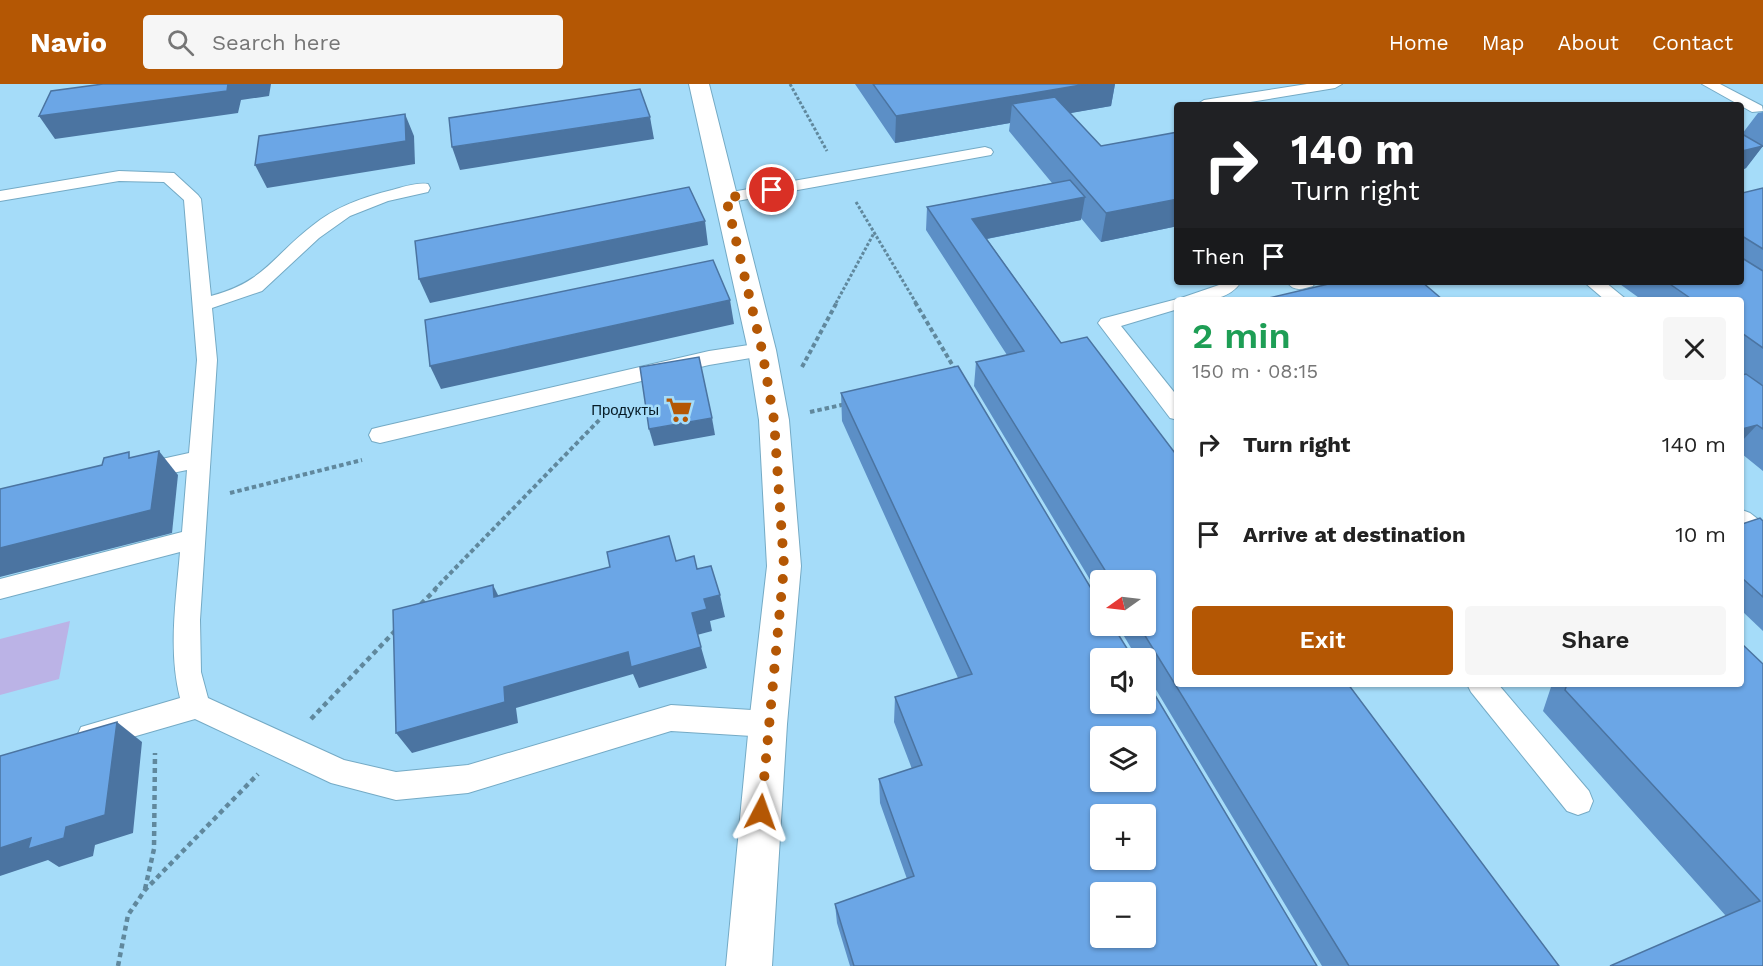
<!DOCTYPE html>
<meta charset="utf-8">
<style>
:root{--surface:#fff;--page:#f6f6f6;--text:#222;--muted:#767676;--accent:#b45704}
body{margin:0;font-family:"Work Sans",sans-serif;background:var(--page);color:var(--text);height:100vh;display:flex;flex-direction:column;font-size:22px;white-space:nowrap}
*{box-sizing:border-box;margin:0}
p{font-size:20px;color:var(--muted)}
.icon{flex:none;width:33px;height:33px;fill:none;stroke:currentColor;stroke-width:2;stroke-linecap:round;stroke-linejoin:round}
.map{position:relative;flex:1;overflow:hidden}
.side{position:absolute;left:1174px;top:213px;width:570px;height:390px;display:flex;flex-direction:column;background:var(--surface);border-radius:6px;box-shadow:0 2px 4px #0004}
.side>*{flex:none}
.top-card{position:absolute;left:1174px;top:18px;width:570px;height:183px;border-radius:6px;box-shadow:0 2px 4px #0004;background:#202124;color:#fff;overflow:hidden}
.needle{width:39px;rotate:256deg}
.buttons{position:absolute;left:1090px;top:486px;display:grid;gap:12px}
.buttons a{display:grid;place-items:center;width:66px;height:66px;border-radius:6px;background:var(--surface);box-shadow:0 2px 4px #0004;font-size:30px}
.pin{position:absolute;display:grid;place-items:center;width:51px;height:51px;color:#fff;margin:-26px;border:3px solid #fff;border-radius:50%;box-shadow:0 2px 6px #0007}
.me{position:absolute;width:66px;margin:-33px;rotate:4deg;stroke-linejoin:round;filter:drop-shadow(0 0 4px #0008)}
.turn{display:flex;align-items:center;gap:21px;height:126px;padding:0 18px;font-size:27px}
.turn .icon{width:78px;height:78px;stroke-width:2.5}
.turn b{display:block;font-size:42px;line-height:51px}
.then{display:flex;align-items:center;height:57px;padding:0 18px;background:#0003;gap:12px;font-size:22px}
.round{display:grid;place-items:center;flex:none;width:63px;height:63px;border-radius:6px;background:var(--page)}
.summary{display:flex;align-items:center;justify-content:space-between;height:102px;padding:0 18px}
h1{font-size:36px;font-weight:600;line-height:45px;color:#1e9e55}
.button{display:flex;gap:12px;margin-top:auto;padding:12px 18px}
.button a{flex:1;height:69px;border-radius:6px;background:var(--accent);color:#fff;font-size:24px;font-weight:600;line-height:69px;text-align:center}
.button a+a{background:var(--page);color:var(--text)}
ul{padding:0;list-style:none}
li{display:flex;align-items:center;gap:18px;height:90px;padding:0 18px}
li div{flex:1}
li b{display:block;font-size:22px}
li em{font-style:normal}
header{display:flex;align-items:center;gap:36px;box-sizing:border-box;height:84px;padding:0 30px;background:var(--accent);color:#fff}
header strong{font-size:28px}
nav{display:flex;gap:33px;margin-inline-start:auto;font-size:21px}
.search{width:420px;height:54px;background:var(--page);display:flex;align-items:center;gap:15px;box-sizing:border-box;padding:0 21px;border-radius:6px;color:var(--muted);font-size:22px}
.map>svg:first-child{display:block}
.green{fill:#bbb3e6}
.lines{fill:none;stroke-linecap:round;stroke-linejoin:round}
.service-casing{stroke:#74aac5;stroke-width:2}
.minor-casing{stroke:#74aac5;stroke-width:2}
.path-far2{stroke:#60889d;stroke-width:3;stroke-dasharray:3 2;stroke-linecap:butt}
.path-far1{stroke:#60889d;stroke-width:4;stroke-dasharray:4.5 3;stroke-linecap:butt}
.path{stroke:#60889d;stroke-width:4.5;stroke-dasharray:5 4;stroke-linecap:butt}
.service{fill:#fff;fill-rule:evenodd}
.minor{fill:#fff;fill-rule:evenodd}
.wall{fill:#5c8fc6}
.shaded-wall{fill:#4b74a1}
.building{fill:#6ba6e6;stroke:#4b74a1;stroke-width:1.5;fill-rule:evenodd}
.route{stroke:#b45704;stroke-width:10;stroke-dasharray:0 18}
.labels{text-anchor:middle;stroke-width:5;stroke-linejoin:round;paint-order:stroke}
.poi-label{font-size:15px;fill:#061b26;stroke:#a5dcf9;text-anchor:end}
</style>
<header>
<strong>Navio</strong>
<div class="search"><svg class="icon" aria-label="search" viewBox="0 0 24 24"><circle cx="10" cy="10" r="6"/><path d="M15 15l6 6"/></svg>Search here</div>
<nav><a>Home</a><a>Map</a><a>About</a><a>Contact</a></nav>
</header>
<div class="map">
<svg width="1763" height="882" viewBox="0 0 1763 882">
<rect width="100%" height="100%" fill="#a5dcf9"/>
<!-- green -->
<polygon class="green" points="70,537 59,595 0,611 0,555"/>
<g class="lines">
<!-- service casing -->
<g class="service-casing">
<g id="service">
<polygon points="1307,0 1342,0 1335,4 1232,21 1196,21 1204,16"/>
<polygon points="1702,0 1720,0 1762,22 1763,27 1752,28"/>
<polygon points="985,63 991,65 993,68 991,71 726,119 720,118 717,114 720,110 726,109"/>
<path d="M119,87l55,2 24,22 3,4 10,97c53,-14 61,-39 101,-70 23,-19 51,-29 80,-36 11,-3 25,-8 36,-6l2,4 -2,4 -40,9 -38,15 -31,22 -57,53 -50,17 5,52 -17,260 1,52 7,26 136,62 52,12 72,-7 203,-60 97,6 10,4 4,9 -4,9 -10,4 -97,-6 -203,62 -72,7 -65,-17 -136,-64 -104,30 -10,-4 -4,-9 4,-9 99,-29c-12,-48 -4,-97 0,-146l-180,47v-20l182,-47 5,-62 -49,10 -8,-2 -3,-6 3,-6 59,-13 8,-93 -13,-160 -20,-18 -45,-1 -119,20v-10z"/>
<path d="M1222,198h19c-14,21 -40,18 -63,18v9l-57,17 57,71v23l-8,-2 -72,-95 3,-4 80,-21 38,-13z"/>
<path d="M1287,198h28l-2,4c-11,3 -19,6 -26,-4z"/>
<polygon points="1584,198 1605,198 1627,216 1605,216"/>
<polygon points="762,259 769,261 772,266 769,271 709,281 380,359 372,357 369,351 372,345 380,343 709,267"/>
<polygon points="1742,426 1750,429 1763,439 1763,461 1754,459 1742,448"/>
<polygon points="1467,600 1498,600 1589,707 1593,717 1589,727 1578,731 1567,727 1471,608"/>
</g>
</g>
<!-- minor casing -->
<g class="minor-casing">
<polygon id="minor" points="689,0 709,0 776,266 789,336 801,482 787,640 772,882 726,882 749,640 767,482 759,336 748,266"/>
</g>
<!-- path-far2 -->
<g class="path-far2">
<polyline points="790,0 827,67"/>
<polyline points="856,118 916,219"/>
<polyline points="836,219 874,149"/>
</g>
<!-- path-far1 -->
<g class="path-far1">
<polyline points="915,218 956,287"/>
<polyline points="802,283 837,218"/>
<polyline points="810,328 846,320"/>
<polyline points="230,409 362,376"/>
<polyline points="434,506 606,329"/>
</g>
<!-- path -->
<g class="path">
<polyline points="421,520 436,505"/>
<polyline points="311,635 395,547"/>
<polyline points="145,805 154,765 155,669"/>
<polyline points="118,882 128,831 145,806 258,690"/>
</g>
<!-- service -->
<use href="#service" class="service"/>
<!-- minor -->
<use href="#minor" class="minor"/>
</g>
<!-- wall -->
<g class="wall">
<polygon points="855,0 1115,0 1111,22 1070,29 1101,62 1178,48 1178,142 1101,158 1081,134 1081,136 987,155 1061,259 1559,882 1322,882 1146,589 1146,574 1137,574 1118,542 1146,542 1146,496 1101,496 1101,514 974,302 976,278 1007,271 926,146 927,123 1052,99 1009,47 1010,39 895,59"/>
<polygon points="1763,28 1763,63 1762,63 1746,84 1742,86 1742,50 1758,29"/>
<polygon points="1763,104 1763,387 1742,370 1742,291 1744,290 1742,288 1742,216 1642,216 1617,198 1742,198 1742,109"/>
<polygon points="841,309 1317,882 850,882 837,839 835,820 907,795 880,719 879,695 912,685 894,638 895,613 958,594 842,337"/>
<polygon points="1763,437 1763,547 1742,527 1742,440"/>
<polygon points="1763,580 1763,882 1726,832 1543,627 1552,600 1742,600"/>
</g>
<!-- shaded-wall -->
<g class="shaded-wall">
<polygon points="228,0 271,0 269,12 241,16 238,29 55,55 39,32"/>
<polygon points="1087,0 1115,0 1111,22 1026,37 1012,20 1010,39 895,59 896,32"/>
<polygon points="405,30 414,52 415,80 267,104 255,81"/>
<polygon points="650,33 654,55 460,86 452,63"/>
<polygon points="1763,62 1746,84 1742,86 1742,67"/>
<polygon points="1085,113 1081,136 971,158 972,135"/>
<polygon points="1178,115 1178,142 1101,158 1106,129"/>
<polygon points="705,137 708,161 430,219 419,195"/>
<polygon points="730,216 734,240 441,305 430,282"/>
<polygon points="712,334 715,351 654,362 649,345"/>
<polygon points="1757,341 1742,357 1742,345"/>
<polygon points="159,367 178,391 172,449 0,493 0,464"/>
<polygon points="493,501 504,523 494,513"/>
<polygon points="720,511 725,533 710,537 712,547 697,551 692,529 704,515"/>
<polygon points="701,563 707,584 639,604 633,590 516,624 518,639 412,669 396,649 504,603 628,568"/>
<polygon points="117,638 142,658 133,749 95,761 93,772 59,783 48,776 0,792 0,764 66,743"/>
</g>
<!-- building -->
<g class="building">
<polygon points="103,0 228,0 227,7 39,32 51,7"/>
<polygon points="873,0 1087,0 896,32"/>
<polygon points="640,5 650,33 452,63 449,34"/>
<polygon points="1055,13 1101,62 1178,48 1178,115 1106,129 1012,20"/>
<polygon points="405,30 406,57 255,81 259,52"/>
<polygon points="1742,50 1763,62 1742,67"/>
<polygon points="1070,96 1085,113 972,135 1061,259 1087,253 1178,373 1178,600 1348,600 1559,882 1349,882 1139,542 1146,542 1146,496 1111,496 976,278 1024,267 927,123"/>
<polygon points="689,103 705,137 419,195 415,157"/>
<polygon points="1763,104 1763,165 1742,152 1742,109"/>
<polygon points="1742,174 1763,187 1763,264 1742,249 1742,216 1693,216 1667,198 1742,198"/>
<polygon points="713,176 730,216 430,282 425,236"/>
<polygon points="1337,198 1422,198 1443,216 1260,216"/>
<polygon points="699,273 712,334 649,345 640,283"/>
<path d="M958,282l143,239v21h12l20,32h-32v46h45v-24l171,286h-463l-19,-62 79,-28 -35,-97 43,-14 -27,-68 77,-23 -131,-281zM1101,652h45v46h-45zM1101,730h45v46h-45zM1101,808h45v46h-45z"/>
<polygon points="1746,290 1763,302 1763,345 1757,341 1742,345 1742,291"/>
<polygon points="159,367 151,426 0,464 0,405 102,381 104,374 129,368 129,374"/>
<polygon points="1760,434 1763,437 1763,513 1742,494 1742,440"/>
<polygon points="669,452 676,477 694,472 697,485 711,482 720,511 704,515 707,525 692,529 701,563 631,583 628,568 504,603 505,618 396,649 393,526 493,501 494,513 610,483 607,468"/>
<polygon points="1742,560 1763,580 1763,882 1610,882 1760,817 1565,606 1567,600 1742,600"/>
<polygon points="117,638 105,731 66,743 64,754 28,765 31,754 0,764 0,672"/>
</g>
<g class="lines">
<!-- route -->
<polyline class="route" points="761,728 784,482 774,336 762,266 726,114 772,106"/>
</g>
<!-- icons -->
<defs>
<g id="supermarket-bare" transform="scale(2.07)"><path d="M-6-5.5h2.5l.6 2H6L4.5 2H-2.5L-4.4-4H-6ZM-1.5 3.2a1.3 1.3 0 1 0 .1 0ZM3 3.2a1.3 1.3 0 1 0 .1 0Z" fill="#b45704" stroke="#a5dcf9" stroke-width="2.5" paint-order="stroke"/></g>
</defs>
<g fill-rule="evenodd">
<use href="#supermarket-bare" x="679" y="326"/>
</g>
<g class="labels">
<!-- poi labels -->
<g class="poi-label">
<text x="659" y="331">Продукты</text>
</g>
</g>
</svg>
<div class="buttons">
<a><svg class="needle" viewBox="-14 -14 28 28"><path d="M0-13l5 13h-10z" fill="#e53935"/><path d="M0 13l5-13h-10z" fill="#767676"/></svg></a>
<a><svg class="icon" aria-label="sound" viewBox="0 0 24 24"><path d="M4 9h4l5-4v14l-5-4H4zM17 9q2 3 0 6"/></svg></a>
<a><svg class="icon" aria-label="layers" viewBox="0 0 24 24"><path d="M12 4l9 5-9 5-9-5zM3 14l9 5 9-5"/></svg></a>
<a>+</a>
<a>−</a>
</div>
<div class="pin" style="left:772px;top:106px;background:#d93025"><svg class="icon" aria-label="arrive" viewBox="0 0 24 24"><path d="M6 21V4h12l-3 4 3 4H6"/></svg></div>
<svg class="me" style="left:761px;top:728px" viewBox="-20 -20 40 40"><path d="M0-17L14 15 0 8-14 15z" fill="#b45704" stroke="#fff" stroke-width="4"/></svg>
<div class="top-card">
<div class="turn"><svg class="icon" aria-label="right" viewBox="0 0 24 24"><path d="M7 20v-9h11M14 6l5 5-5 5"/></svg><div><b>140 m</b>Turn right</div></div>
<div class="then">Then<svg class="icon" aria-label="arrive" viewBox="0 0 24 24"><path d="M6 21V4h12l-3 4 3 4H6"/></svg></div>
</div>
<section class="side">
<div class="summary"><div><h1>2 min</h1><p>150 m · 08:15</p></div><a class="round"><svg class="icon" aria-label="close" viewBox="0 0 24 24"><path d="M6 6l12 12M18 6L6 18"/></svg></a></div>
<ul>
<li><svg class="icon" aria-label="right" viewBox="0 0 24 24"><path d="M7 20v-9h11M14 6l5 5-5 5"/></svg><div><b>Turn right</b></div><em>140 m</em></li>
<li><svg class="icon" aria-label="arrive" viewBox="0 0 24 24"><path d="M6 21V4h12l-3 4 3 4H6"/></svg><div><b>Arrive at destination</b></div><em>10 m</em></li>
</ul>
<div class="button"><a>Exit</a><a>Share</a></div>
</section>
</div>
